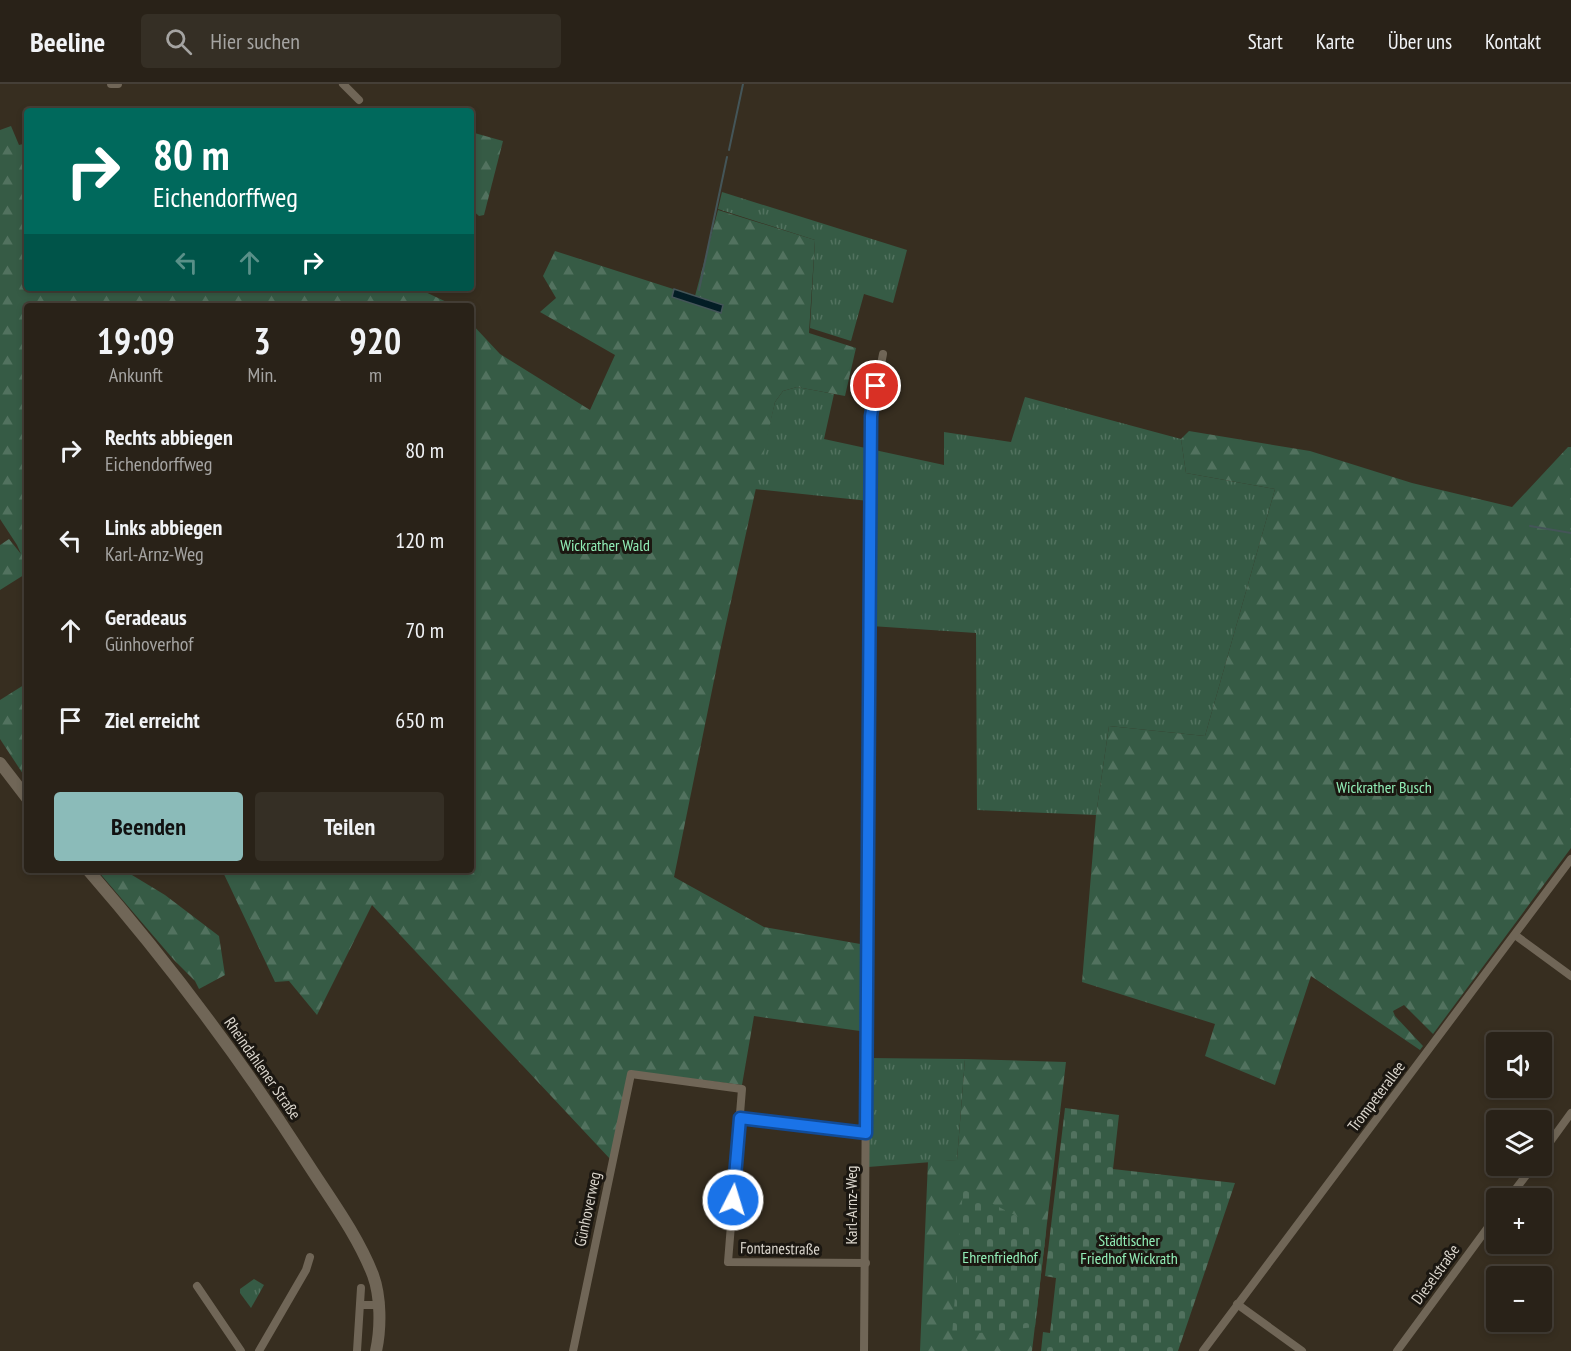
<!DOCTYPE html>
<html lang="de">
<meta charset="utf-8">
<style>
:root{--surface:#292218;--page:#352f25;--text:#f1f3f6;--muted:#a5a4a2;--line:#453f37;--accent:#8bbbb9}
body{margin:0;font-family:"PT Sans Narrow",sans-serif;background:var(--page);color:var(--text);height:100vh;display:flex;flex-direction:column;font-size:22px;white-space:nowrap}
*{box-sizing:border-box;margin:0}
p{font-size:20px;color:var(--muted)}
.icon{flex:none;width:33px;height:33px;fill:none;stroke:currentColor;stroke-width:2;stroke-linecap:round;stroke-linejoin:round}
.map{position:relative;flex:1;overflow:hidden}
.details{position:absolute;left:24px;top:219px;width:450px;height:570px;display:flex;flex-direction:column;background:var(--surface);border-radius:6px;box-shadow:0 3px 9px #0003,0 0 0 2px var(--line)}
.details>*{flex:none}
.top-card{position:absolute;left:24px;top:24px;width:450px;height:183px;border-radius:6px;box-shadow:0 3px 9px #0003,0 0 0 2px var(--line);background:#00695c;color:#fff;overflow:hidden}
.tools{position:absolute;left:1486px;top:948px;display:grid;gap:12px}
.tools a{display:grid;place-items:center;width:66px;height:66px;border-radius:6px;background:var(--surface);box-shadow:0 3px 9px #0003,0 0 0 2px var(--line);font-size:30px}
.pin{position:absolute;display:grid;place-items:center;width:51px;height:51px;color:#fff;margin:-26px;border:3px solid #fff;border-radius:50%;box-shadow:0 2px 6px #0007}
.me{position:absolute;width:66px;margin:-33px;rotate:5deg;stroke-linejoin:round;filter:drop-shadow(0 0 4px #0008)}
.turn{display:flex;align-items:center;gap:21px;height:126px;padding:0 30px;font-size:27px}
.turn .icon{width:78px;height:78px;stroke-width:2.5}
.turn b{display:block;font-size:42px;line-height:51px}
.lanes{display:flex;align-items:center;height:57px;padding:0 30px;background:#0003;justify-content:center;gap:30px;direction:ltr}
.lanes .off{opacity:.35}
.eta{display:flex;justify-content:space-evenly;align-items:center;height:102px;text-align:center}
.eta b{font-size:36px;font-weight:700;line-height:42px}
.cta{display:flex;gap:12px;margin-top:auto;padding:12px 30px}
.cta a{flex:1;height:69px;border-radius:6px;background:var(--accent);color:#111;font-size:24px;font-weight:700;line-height:69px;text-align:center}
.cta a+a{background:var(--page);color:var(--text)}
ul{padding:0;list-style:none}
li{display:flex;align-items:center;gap:18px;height:90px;padding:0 30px}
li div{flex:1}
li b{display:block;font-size:22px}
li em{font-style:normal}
header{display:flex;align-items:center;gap:36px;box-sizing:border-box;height:84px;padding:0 30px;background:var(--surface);border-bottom:2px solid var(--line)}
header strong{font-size:28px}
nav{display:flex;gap:33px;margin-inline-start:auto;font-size:21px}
.search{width:420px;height:54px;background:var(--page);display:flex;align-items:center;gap:15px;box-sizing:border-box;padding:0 21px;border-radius:6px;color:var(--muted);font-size:22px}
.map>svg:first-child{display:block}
.grass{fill:url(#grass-tufts)}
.forest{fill:url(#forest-firs)}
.cemetery{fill:url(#cemetery-stones)}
.water{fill:url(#water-ripples);stroke:#445558;stroke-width:1.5}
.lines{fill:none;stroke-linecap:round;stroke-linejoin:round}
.stream{stroke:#445558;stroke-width:2}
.street{stroke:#706657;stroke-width:8}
.secondary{stroke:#706657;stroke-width:12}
.route-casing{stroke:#114b97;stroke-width:15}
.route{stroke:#1a73e8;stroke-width:10}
.labels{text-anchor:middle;stroke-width:6;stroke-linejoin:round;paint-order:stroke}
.park-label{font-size:16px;fill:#91edb6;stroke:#1b1711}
.street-label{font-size:16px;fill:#dcd7ce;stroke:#1b1711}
</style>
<header>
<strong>Beeline</strong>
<div class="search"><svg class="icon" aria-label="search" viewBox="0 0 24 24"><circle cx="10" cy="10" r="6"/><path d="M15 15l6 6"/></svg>Hier suchen</div>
<nav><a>Start</a><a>Karte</a><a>Über uns</a><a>Kontakt</a></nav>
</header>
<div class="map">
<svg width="1571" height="1267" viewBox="0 0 1571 1267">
<defs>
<pattern id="grass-tufts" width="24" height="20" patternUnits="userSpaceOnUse" patternTransform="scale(1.5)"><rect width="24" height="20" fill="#365b45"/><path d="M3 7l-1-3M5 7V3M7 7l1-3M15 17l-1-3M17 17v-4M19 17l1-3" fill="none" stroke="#52725f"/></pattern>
<pattern id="forest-firs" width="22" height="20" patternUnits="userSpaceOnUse" patternTransform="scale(1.5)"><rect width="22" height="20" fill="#365b45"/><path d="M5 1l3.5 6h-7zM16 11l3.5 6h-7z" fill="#52725f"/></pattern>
<pattern id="cemetery-stones" width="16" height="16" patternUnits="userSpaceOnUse" patternTransform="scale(1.5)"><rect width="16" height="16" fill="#365b45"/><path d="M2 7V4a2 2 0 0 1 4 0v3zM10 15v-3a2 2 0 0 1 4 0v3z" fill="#52725f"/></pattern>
<pattern id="water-ripples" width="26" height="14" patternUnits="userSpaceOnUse" patternTransform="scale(1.5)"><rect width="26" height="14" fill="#031d25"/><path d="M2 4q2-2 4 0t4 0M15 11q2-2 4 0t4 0" fill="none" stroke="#273d43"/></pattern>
</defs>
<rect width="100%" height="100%" fill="#372e20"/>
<!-- grass -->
<g class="grass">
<polygon points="722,108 907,166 893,219 864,210 851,257 810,244 815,156 718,125"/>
<polygon points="797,303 834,310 824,355 944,381 944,348 1011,358 1025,313 1181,355 1186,389 1275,405 1205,652 1109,642 1096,731 977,726 976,549 871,542 869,417 754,405 775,318 783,307"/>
<polygon points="867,974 965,975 957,1076 868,1083"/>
<polygon points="254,1195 264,1201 251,1224 240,1209 240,1205"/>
</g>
<!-- forest -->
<g class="forest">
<polygon points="11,42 19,61 27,59 27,204 417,204 455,222 27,222 27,489 0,506 0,461 9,455 21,470 17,461 0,435 0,46"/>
<polygon points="471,48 503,57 484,131 479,132 471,125"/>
<polygon points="718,126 815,156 809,249 856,264 845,312 797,303 783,307 775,318 720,567 674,793 764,843 866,861 867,948 754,932 742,1001 629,987 611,1076 372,821 317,931 289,897 275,898 222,786 471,786 471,239 500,270 590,326 615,271 540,228 556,214 543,192 555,167 695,212"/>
<polygon points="1189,347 1310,367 1412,399 1512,423 1568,363 1571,363 1571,764 1433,950 1404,921 1393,927 1395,932 1423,962 1420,966 1311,892 1275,1001 1205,972 1215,940 1082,898 1096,731 1109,642 1205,652 1275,405 1186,389 1181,355"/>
<polygon points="27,599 27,696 0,655 0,616"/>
<polygon points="97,786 131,786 132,791 165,811 219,852 225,891 199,905 195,897 174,876"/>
<polygon points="965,975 1066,978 1032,1267 920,1267 928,1077 957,1076"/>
</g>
<!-- cemetery -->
<g class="cemetery">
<polygon points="1065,1024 1119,1031 1113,1085 1235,1099 1178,1267 1041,1267 1043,1248 1050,1249 1056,1194 1045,1192"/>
<polygon points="963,1105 1046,1147 1035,1243 952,1252"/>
</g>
<!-- water -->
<polygon class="water" points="674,205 723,221 721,229 672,213"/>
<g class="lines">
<!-- stream -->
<g class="stream">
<polyline points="729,66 743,0"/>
<polyline points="699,206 727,73"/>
<polyline points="1530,442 1571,449"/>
</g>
<!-- street -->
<g class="street">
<polyline points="111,0 118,0"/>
<polyline points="343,0 359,16"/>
<polyline points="1515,851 1571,892"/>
<polyline points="740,1034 866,1049"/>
<polyline points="1542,1069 1571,1029"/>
<polyline points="1509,1114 1533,1082"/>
<polyline points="197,1202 241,1267"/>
<polyline points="1237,1220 1302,1267"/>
<polyline points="360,1221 379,1221"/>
<polyline points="259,1267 306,1186 310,1173"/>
<polyline points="357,1267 361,1204"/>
<polyline points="573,1267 631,990 742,1005 728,1178 866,1179"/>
<polyline points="864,1267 871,332 883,270"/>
<polyline points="1203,1267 1571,775"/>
<polyline points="1397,1267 1497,1131"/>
</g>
<!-- secondary -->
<g class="secondary">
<polyline points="0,679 27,714"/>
<path d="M88,786c80,92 152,188 218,291 23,36 51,73 67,114 8,22 8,53 3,76"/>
</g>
</g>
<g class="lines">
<!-- route casing -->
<g class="route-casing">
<polyline id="route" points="733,1116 740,1034 866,1049 871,332 876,302"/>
</g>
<!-- route -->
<use href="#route" class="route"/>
</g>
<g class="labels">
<!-- park labels -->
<g class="park-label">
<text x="605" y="467">Wickrather Wald</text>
<text x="1384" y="709">Wickrather Busch</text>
<text x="1129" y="1162">Städtischer<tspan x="1129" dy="18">Friedhof Wickrath</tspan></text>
<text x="1000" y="1179">Ehrenfriedhof</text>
</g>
<!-- street labels -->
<g class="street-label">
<text transform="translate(263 984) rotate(55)" y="6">Rheindahlener Straße</text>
<text transform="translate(1376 1012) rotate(-53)" y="6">Trompeterallee</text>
<text transform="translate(851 1121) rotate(-90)" y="6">Karl-Arnz-Weg</text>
<text transform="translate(587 1125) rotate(-78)" y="6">Günhoverweg</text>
<text transform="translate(780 1164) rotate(1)" y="6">Fontanestraße</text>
<text transform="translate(1435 1190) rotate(-54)" y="6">Dieselstraße</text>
</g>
</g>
</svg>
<div class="tools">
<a><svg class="icon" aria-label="sound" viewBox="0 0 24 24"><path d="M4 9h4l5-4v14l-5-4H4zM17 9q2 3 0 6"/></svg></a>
<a><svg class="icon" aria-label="layers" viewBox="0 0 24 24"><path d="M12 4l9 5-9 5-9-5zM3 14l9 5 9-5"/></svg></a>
<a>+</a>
<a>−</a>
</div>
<div class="pin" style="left:876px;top:302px;background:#d93025"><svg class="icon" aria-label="arrive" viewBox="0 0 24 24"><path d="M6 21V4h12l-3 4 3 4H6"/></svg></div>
<svg class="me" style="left:733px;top:1116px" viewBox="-20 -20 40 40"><circle r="17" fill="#1a73e8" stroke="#fff" stroke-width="3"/><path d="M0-11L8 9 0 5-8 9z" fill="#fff"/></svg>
<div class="top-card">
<div class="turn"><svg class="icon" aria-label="right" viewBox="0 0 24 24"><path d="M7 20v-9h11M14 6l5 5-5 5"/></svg><div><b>80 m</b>Eichendorffweg</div></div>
<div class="lanes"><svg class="icon off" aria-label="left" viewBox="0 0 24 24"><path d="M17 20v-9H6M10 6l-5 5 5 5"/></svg><svg class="icon off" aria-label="ahead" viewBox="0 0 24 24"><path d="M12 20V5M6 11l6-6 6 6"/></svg><svg class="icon" aria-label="right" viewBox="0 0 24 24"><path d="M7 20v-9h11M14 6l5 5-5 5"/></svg></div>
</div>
<section class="details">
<div class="eta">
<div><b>19:09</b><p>Ankunft</p></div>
<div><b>3</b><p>Min.</p></div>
<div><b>920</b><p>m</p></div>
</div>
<ul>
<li><svg class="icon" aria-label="right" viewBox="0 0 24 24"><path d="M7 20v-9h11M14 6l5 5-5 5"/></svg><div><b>Rechts abbiegen</b><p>Eichendorffweg</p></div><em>80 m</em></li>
<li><svg class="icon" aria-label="left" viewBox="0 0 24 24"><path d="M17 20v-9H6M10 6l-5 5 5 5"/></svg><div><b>Links abbiegen</b><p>Karl-Arnz-Weg</p></div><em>120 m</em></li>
<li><svg class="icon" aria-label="ahead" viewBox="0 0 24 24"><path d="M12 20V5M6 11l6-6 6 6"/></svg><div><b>Geradeaus</b><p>Günhoverhof</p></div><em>70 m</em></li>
<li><svg class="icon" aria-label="arrive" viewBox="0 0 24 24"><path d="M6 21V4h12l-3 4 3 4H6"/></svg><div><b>Ziel erreicht</b></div><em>650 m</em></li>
</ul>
<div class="cta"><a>Beenden</a><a>Teilen</a></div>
</section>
</div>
